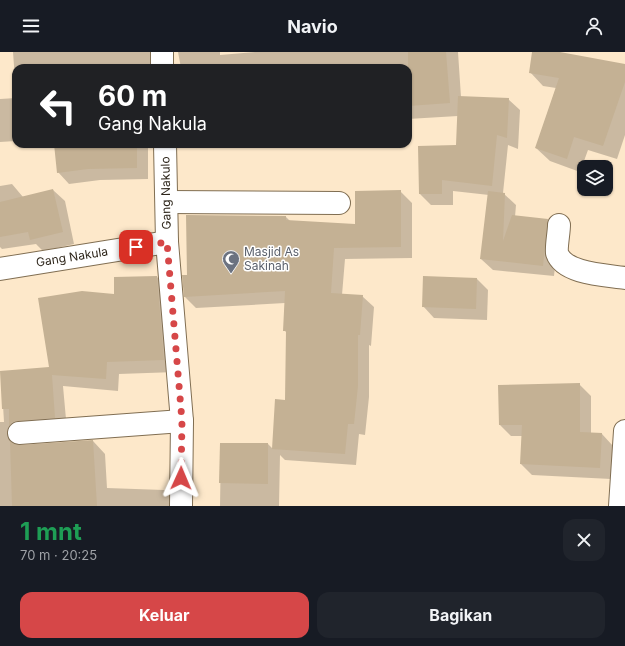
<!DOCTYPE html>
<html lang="id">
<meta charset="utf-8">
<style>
:root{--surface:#171b24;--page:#20242c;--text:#f1f3f6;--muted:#9ea1a6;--accent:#d64748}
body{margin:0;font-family:Inter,sans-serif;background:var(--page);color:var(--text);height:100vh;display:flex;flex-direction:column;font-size:15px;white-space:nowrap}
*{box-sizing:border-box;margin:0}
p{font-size:13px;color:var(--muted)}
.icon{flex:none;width:22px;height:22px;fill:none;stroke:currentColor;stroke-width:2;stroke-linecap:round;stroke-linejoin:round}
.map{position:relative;height:454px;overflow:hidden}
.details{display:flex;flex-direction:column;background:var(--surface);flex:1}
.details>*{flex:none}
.guide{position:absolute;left:12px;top:12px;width:400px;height:84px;border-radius:12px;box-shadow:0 1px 3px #0004;background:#202124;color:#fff;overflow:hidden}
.controls{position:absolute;left:577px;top:108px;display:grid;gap:8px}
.controls a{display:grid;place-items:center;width:36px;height:36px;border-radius:8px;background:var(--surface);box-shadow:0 1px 3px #0004;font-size:20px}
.pin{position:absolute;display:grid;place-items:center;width:34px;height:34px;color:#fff;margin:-17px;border-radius:8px;box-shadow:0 2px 6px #0006}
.me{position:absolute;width:44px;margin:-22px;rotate:1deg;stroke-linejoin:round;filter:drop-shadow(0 0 3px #0008)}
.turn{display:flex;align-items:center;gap:14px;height:84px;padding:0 20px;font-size:18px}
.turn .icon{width:52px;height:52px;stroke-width:2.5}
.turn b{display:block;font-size:28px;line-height:34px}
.round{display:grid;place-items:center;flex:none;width:42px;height:42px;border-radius:12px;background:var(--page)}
.headline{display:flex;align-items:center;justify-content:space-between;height:68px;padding:0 20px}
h1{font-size:24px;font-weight:700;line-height:30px;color:#1e9e55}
.primary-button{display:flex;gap:8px;margin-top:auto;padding:8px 20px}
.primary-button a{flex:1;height:46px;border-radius:12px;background:var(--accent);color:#fff;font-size:16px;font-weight:700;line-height:46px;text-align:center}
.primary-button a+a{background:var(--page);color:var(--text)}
header{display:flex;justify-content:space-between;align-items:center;height:52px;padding:0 20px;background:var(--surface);font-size:18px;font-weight:700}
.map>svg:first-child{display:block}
.shadow{fill:#0003}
.building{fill:#c4b194}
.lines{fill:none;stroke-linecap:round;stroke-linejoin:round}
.minor-casing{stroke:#806e52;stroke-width:24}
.secondary-casing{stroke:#806e52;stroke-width:24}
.minor{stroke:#fff;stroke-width:22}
.secondary{stroke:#fff;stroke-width:22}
.route{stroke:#d64748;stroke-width:7;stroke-dasharray:0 12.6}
.labels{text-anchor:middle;stroke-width:3;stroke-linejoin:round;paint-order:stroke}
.street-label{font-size:12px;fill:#2d251a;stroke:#fff}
.worship-label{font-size:12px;fill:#5b616d;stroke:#fff;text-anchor:start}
</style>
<header><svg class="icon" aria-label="menu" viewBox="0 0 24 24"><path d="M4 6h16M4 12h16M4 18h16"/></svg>Navio<svg class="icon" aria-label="person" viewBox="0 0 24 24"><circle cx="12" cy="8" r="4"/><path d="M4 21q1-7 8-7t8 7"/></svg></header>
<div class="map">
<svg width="625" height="454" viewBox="0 0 625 454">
<rect width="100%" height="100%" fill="#fde8ca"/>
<!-- shadow -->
<g class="shadow">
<polygon points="13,0 151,0 152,16 16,16 16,42"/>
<polygon points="178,0 220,0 220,3 255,0 458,0 461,45 508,47 520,58 518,97 508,93 503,141 516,153 515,165 548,168 559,179 554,224 493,218 481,207 489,143 453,139 453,153 431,153 420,142 419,95 457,94 458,64 408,67 408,16 181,16"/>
<polygon points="533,0 555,0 625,13 625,83 617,107 588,98 580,120 550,109 536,96 556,36 543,34 530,20"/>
<polygon points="16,46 16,89 0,90 0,47"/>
<polygon points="55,92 148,92 148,127 100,128 69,132 58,120"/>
<polygon points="12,132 23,145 53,138 65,149 74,192 43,199 36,192 2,197 0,195 0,134"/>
<polygon points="400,139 412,151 412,206 345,207 342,243 362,244 374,255 371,294 369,293 369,345 365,383 359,382 356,413 285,408 280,403 279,454 220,454 221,392 268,392 273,397 276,348 286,349 287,281 284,278 285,251 196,256 185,245 188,224 187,164 286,165 290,169 356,173"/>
<polygon points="157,225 169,237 176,320 119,322 118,339 63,334 67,378 20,387 18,394 93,389 105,402 107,436 164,438 176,450 176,454 0,454 0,370 4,370 1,320 51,316 116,243"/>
<polygon points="477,227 488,238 487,268 434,266 423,254"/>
<polygon points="579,332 591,344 591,382 602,382 613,394 611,427 532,423 521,412 522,384 511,384 500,373"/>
</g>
<!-- building -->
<g class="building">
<polygon points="408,0 446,0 450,51 408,54"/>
<polygon points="532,0 560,0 625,12 625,30 603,94 574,85 567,107 535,96 559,26 529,21"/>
<polygon points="458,44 509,46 507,86 497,83 492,134 442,128 442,142 419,142 418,94 456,93"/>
<polygon points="54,92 137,92 137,116 88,117 57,121"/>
<polygon points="53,137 63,180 30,188 28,180 0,185 0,150"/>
<polygon points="401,138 401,195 334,196 331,241 363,243 360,283 358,283 358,334 354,372 348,372 345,402 272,397 275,347 285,348 286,279 283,279 285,239 184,245 182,223 187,223 186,163 286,164 286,168 355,172 355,139"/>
<polygon points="488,139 505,141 503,189 512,163 548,167 547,172 543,214 480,207"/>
<polygon points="157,224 164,308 107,310 106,327 52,323 55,366 18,369 12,370 9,374 9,357 2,357 0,319 49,315 38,246 82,239 114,242 114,225"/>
<polygon points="423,224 477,226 476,257 422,255"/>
<polygon points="580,331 580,380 602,381 600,416 520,412 522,373 499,373 498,333"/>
<polygon points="93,388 97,454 12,454 10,389 14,392 20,393"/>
<polygon points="220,391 268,391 268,432 219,431"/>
</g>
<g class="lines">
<!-- minor casing -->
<g class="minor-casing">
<g id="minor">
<polyline points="162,0 162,16"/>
<polyline points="165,92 167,190"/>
<polyline points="167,150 339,151"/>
<path d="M559,173c0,7 -3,22 -2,28 7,21 49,22 68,25"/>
<polyline points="0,217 167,190 182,369 181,454"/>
<polyline points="19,381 182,369"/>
</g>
</g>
<!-- secondary casing -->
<g class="secondary-casing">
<polyline id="secondary" points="620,454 625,379"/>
</g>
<!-- minor -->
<use href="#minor" class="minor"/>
<!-- secondary -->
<use href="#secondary" class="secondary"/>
</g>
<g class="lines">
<!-- route -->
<polyline class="route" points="136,195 167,190 182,369 181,426"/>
</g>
<!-- icons -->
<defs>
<g id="mosque-pin" transform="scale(0.9)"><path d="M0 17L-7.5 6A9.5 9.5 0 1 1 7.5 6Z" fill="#6b7280" stroke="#fff"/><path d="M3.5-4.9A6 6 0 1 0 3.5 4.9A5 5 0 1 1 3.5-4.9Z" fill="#fff"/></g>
</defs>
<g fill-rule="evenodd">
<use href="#mosque-pin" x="231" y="207"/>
</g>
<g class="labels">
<!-- street labels -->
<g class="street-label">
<text transform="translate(166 141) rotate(-91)" y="4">Gang Nakulo</text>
<text transform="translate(72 205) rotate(-9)" y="4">Gang Nakula</text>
</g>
<!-- worship labels -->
<g class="worship-label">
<text x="244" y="204">Masjid As<tspan x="244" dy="14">Sakinah</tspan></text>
</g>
</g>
</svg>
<div class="controls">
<a><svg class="icon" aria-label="layers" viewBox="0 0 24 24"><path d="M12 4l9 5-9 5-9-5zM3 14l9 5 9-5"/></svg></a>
</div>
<div class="pin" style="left:136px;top:195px;background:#d93025"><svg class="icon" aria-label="arrive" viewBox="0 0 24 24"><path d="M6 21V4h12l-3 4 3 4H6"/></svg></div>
<svg class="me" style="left:181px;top:426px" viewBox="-20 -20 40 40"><path d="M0-17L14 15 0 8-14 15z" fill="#d64748" stroke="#fff" stroke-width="4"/></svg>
<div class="guide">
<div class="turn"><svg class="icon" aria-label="left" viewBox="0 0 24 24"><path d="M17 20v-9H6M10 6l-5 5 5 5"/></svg><div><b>60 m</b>Gang Nakula</div></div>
</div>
</div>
<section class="details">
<div class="headline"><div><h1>1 mnt</h1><p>70 m · 20:25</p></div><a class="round"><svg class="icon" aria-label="close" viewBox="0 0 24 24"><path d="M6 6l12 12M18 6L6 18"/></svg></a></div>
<div class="primary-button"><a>Keluar</a><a>Bagikan</a></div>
</section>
